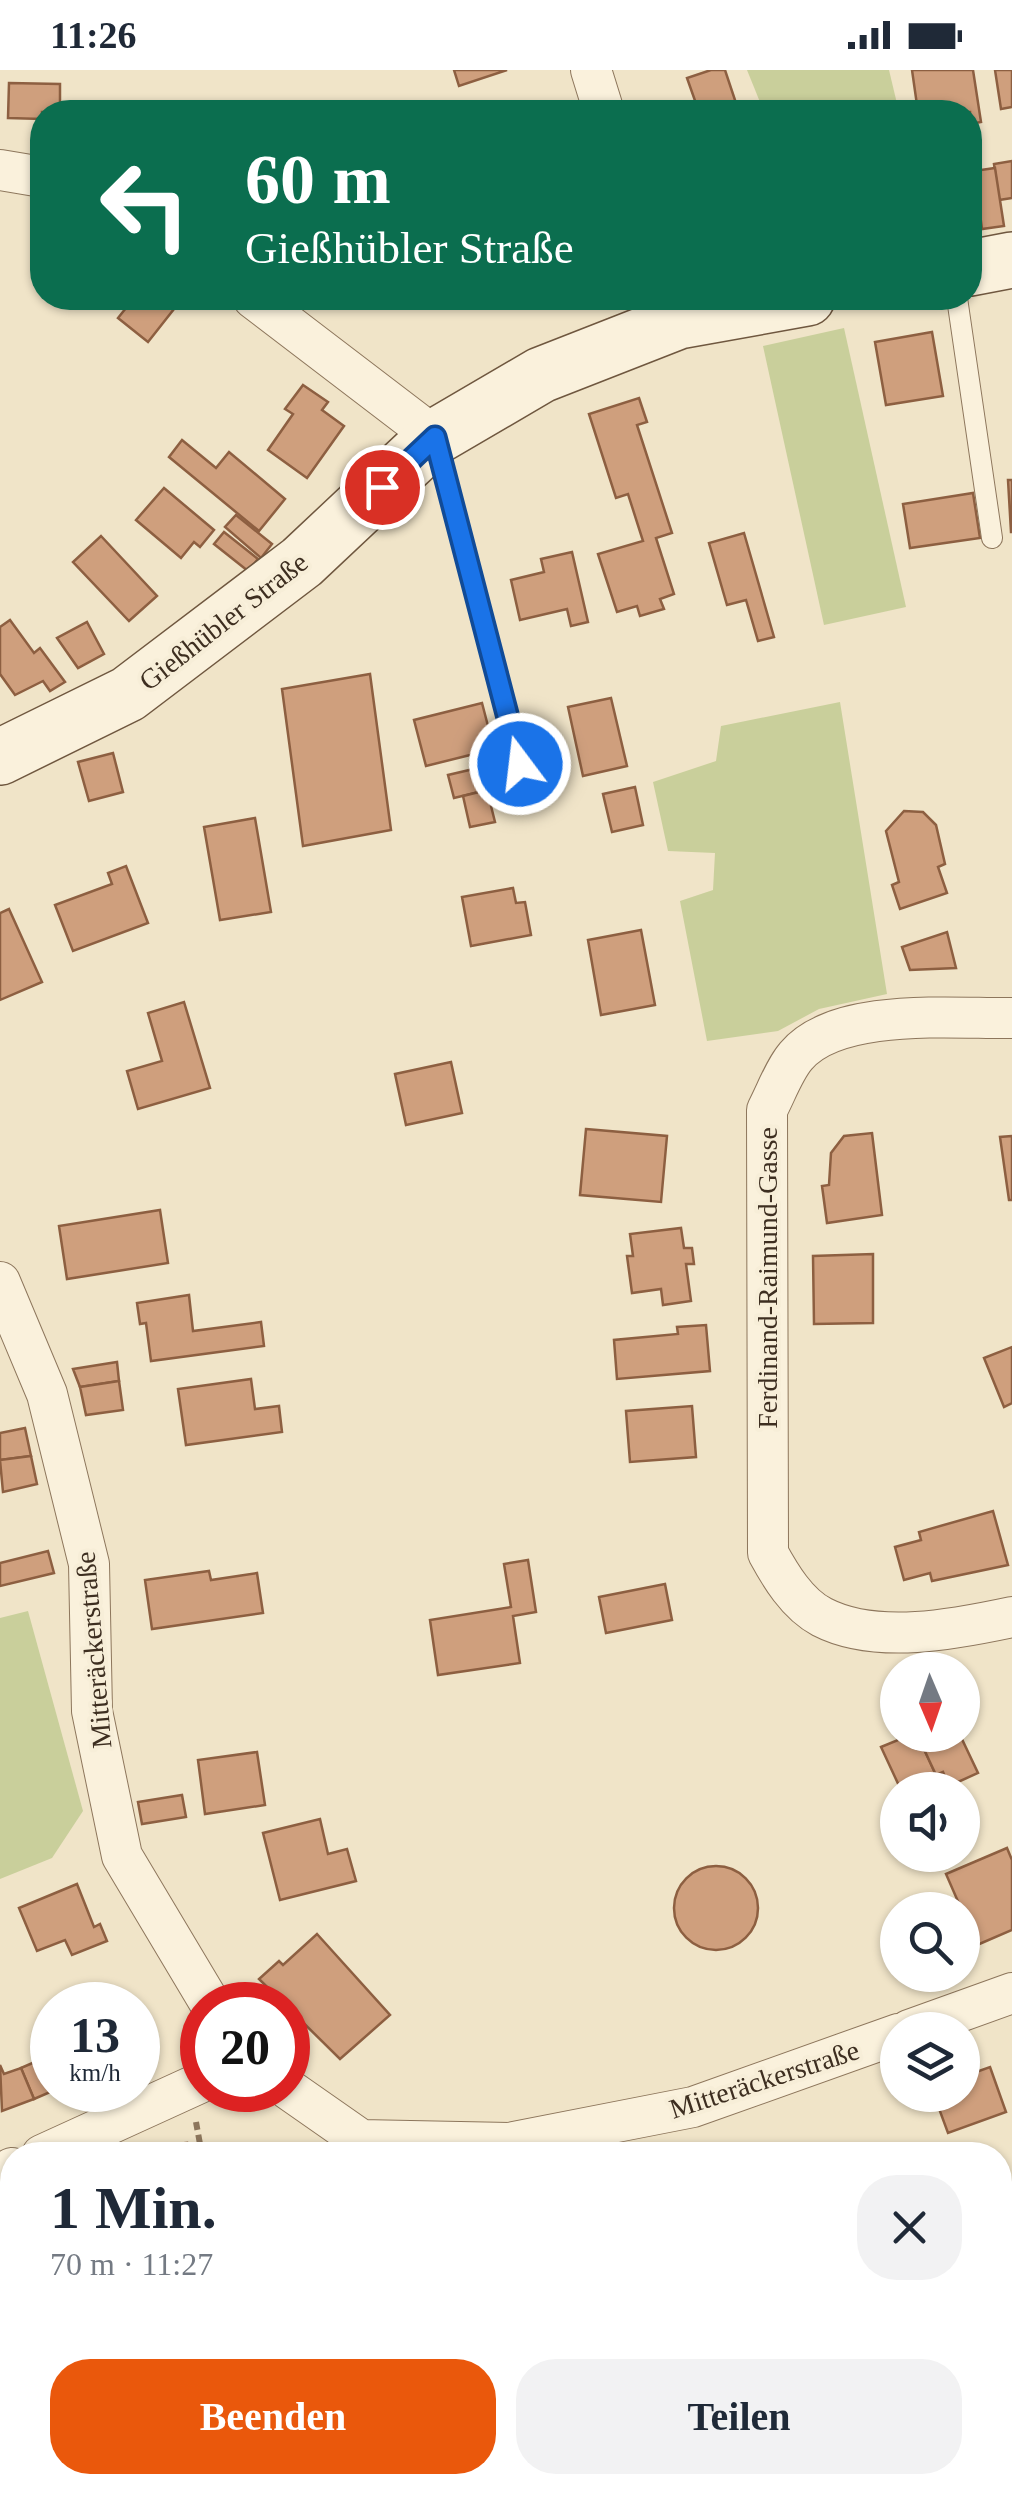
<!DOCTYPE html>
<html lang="de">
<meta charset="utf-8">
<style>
:root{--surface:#fff;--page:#f2f2f3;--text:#1f2937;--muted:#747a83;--accent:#ea580c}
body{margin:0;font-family:Georgia,serif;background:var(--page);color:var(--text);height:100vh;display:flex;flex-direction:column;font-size:38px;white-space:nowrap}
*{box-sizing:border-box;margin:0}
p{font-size:32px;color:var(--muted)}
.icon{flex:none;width:55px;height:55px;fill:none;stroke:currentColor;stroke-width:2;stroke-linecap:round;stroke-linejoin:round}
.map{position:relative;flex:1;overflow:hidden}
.panel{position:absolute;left:0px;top:2072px;width:1012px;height:352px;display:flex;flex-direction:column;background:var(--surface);border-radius:40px 40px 0 0;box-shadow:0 2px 8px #0004}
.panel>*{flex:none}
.guide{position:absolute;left:30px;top:30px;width:952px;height:210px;border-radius:40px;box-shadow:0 2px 8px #0004;background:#0b6e4f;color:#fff;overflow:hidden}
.needle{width:65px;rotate:178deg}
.controls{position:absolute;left:880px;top:1582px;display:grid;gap:20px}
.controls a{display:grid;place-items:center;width:100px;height:100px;border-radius:50%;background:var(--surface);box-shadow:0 2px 8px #0004;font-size:50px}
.speed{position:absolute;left:30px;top:1912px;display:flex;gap:20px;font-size:50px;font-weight:700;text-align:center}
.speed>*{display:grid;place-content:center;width:130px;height:130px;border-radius:50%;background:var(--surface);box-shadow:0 2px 8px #0004;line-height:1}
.speed small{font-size:25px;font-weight:400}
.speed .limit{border:15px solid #d22;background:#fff;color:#111}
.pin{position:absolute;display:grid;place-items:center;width:85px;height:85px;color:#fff;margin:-42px;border:5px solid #fff;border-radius:50%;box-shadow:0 2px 10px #0007}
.me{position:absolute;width:110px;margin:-55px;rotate:345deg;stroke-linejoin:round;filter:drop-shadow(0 0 8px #0008)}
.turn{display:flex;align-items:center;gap:35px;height:210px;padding:0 50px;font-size:45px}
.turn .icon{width:130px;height:130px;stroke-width:2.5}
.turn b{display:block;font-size:70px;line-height:85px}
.round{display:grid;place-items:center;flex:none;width:105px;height:105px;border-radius:40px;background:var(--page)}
.headline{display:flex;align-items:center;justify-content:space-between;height:170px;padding:0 50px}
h1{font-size:60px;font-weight:700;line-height:75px}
.cta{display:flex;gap:20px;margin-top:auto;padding:20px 50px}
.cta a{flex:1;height:115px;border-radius:40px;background:var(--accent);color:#fff;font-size:40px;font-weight:700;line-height:115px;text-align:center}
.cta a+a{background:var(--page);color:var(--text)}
.status{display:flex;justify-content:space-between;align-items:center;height:70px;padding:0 50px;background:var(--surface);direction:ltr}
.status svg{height:28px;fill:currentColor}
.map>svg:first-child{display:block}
.green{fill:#c9cf9b}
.building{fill:#cf9f7d;stroke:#8d5f41;stroke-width:2.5}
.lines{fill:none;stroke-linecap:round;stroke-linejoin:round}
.lane-casing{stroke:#8d765c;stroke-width:22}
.street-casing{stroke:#8d765c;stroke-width:42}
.secondary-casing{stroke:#6f573f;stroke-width:58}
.path{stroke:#8d765c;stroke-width:6;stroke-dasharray:8 5;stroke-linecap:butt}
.lane{stroke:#faf1dc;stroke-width:20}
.street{stroke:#faf1dc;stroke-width:40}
.secondary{stroke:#faf1dc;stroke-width:55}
.route-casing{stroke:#114b97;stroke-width:25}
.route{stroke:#1a73e8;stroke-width:18}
.labels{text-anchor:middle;stroke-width:8;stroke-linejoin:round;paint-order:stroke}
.street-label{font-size:28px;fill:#3d2e20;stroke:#f7eed8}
</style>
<div class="status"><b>11:26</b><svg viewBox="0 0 49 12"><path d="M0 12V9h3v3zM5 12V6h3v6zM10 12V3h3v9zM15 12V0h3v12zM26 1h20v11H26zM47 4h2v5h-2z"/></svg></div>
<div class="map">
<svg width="1012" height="2423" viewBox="0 0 1012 2423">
<rect width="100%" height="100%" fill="#f0e4c8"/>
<!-- green -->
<g class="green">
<polygon points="747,0 889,0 899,42 764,42"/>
<polygon points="844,258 906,537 824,555 763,276"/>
<polygon points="840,632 887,924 819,939 778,961 707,971 680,831 713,820 715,783 668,781 653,712 716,691 721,656"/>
<polygon points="28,1541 83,1741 52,1788 0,1809 0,1548"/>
</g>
<!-- building -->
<g class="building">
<polygon points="454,0 507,0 459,16"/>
<polygon points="711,0 725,0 739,42 699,42 687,8"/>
<polygon points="912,0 973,0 981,52 970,54 970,42 918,42"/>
<polygon points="995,0 1012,0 1012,37 1001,39"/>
<polygon points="9,13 60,14 60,42 42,42 42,49 8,48"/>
<polygon points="1012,91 1012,128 999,130 994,94"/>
<polygon points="995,98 1004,156 982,159 974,101"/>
<polygon points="134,228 159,228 174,239 148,272 118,248"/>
<polygon points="932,262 943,326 886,335 875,272"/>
<polygon points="303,315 328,332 322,340 344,356 307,408 268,380 293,344 285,339"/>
<polygon points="639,328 647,352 637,355 672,463 656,468 674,524 660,529 664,539 640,546 637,536 617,542 598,484 643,471 628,424 616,428 589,344"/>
<polygon points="182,370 216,398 229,382 285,429 259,461 169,387"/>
<polygon points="1008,410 1012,410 1012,462 1011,462"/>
<polygon points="164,418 214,460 200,477 194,472 181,488 136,450"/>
<polygon points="973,423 980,468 910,478 903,434"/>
<polygon points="236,445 272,474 261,488 225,457"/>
<polygon points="224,462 258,489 248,501 214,474"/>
<polygon points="744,463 774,567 758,571 746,530 727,535 709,473"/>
<polygon points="101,466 157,526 129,551 73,492"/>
<polygon points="572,482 588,552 571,556 567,539 520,550 511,510 544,502 541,489"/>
<polygon points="10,550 34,583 40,578 65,612 50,621 43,611 15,625 0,604 0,557"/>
<polygon points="87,552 104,584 78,598 57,568"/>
<polygon points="370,604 391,760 303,776 282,619"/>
<polygon points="611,628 627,696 583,706 568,637"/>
<polygon points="482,633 494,679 426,696 414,650"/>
<polygon points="113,683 123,722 89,731 78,692"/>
<polygon points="482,697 487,720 454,728 448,705"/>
<polygon points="635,717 643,755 612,762 603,724"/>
<polygon points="487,720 495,752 470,757 463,726"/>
<polygon points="904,741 923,742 936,755 945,794 938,797 947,823 900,839 892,815 899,812 886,761"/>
<polygon points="255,748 271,842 220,850 204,757"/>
<polygon points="126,796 148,853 73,881 55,835 112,814 108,803"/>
<polygon points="513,818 516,833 525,832 531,865 471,876 462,827"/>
<polygon points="9,839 42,912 0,930 0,843"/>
<polygon points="641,860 655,935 601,945 588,870"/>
<polygon points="947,862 956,898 910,900 902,877"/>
<polygon points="184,932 210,1018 138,1039 127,1001 162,991 148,943"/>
<polygon points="451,992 462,1043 406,1055 395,1004"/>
<polygon points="586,1059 667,1066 661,1132 580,1125"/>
<polygon points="872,1063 882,1145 827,1153 822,1116 829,1115 831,1083 844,1066"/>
<polygon points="1012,1066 1012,1130 1009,1130 1000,1067"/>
<polygon points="160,1140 168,1193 67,1209 59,1156"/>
<polygon points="681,1158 684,1178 692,1178 694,1194 686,1194 691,1231 663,1235 661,1219 632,1223 627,1186 633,1186 630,1164"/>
<polygon points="873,1184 873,1253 814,1254 813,1186"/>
<polygon points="189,1225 193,1261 261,1252 264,1276 151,1291 146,1253 140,1254 137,1233"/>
<polygon points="706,1255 710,1301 617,1309 614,1270 678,1264 677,1257"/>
<polygon points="1012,1277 1012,1333 1004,1337 984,1288"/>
<polygon points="117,1292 119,1311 80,1317 73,1299"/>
<polygon points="251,1309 255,1339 279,1336 282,1362 186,1375 178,1319"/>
<polygon points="119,1311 123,1340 86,1345 80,1317"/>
<polygon points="692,1336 696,1387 630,1392 626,1341"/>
<polygon points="25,1358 31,1386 0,1390 0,1363"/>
<polygon points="31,1386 37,1414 3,1422 0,1390"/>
<polygon points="993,1441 1008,1495 932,1511 930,1503 904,1510 895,1477 921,1470 919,1462"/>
<polygon points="48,1481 54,1503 0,1516 0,1493"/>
<polygon points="528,1490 536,1542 513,1546 520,1593 438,1605 430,1550 511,1537 504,1494"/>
<polygon points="209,1501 211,1510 257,1503 263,1543 152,1559 145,1510"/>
<polygon points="665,1514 672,1550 606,1563 599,1527"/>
<polygon points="910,1665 917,1679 923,1677 936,1705 931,1708 937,1720 901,1720 881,1677"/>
<polygon points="925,1665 960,1665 978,1703 949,1716 943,1702 936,1705 923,1677 929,1674"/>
<polygon points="257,1682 265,1735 205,1744 198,1690"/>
<polygon points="182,1725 186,1747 142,1754 138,1732"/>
<polygon points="320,1749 328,1784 347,1779 356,1811 280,1830 263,1763"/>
<polygon points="1007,1778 1012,1790 1012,1860 977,1875 946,1804"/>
<circle cx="716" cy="1838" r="42"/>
<polygon points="77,1814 94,1857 100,1854 107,1871 72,1885 65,1870 37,1881 19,1838"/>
<polygon points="317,1864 390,1945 340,1989 259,1909 279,1891 283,1895"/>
<polygon points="52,1966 55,2020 34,2029 21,1998 51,1985 45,1969"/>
<polygon points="0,1995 4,2004 21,1998 34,2029 2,2041"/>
<polygon points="990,1997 1006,2042 948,2063 934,2025 962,2025 962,2007"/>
<polygon points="187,2073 188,2085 140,2085 139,2078"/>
<polygon points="1012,2149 1012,2209 1000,2214 1000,2153"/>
<polygon points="1012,2375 1012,2421 1000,2391 1000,2380"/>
<polygon points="759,2412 762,2423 685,2423 682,2413"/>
<polygon points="813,2412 833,2412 836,2423 782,2423"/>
<polygon points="919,2412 930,2412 934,2423 892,2423"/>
</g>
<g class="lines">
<!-- lane casing -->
<g class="lane-casing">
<g id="lane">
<polyline points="957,228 992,468"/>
<polyline points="436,372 520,694"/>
<polyline points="969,2412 972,2423"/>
</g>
</g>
<!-- street casing -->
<g class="street-casing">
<g id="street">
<polyline points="591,0 604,42"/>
<polyline points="0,100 42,107"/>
<polyline points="253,228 435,367"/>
<path d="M1012,948c-58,1 -175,-11 -216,38 -12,14 -20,37 -29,54l1,443c12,22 29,51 54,64 54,28 134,12 190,0"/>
<polyline points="0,1212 47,1324 89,1494 92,1641 122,1786 211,1935"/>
<polyline points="909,1960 1012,1923"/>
<polyline points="288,2019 361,2070 509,2073 693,2037 898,1964"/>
<polyline points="42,2085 202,2012"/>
<polyline points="0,2104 12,2098"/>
</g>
</g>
<!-- secondary casing -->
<g class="secondary-casing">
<g id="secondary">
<polyline points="970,198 1012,190"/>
<polyline points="0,687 128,624 302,492 435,367 541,305 679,251 807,228"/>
</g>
</g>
<!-- path -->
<g class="path">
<polyline points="196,2052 202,2085"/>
<polyline points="255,2412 257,2423"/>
</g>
<!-- lane -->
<use href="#lane" class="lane"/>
<!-- street -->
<use href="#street" class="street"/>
<!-- secondary -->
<use href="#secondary" class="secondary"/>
</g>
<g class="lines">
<!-- route casing -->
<g class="route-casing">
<polyline id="route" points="382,417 435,367 520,694"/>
</g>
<!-- route -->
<use href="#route" class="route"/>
</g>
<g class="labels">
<!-- street labels -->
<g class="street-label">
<text transform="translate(223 551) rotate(-38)" y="10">Gießhübler Straße</text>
<text transform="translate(767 1208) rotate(-90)" y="10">Ferdinand-Raimund-Gasse</text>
<text transform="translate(93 1580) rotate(-95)" y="10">Mitteräckerstraße</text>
<text transform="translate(764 2009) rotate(-18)" y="10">Mitteräckerstraße</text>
</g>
</g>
</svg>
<div class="controls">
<a><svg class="needle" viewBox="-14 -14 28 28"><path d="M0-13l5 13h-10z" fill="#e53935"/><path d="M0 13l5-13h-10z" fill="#747a83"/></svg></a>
<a><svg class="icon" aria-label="sound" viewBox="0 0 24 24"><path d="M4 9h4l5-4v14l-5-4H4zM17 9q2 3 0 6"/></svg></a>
<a><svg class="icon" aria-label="search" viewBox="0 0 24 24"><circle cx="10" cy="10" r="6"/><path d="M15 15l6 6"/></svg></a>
<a><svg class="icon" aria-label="layers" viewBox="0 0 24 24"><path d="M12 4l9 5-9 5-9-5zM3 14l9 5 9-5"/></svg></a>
</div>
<div class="speed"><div>13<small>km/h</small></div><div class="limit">20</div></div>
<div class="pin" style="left:382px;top:417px;background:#d93025"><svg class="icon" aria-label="arrive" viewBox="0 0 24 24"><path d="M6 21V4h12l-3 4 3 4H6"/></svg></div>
<svg class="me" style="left:520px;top:694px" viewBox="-20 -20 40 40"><circle r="17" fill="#1a73e8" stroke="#fff" stroke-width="3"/><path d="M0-11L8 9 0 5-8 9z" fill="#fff"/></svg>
<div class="guide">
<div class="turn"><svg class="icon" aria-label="left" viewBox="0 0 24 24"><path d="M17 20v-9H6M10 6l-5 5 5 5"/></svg><div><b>60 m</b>Gießhübler Straße</div></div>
</div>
<section class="panel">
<div class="headline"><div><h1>1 Min.</h1><p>70 m · 11:27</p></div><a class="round"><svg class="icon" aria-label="close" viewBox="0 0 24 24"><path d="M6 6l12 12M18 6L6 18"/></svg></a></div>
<div class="cta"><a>Beenden</a><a>Teilen</a></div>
</section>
</div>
